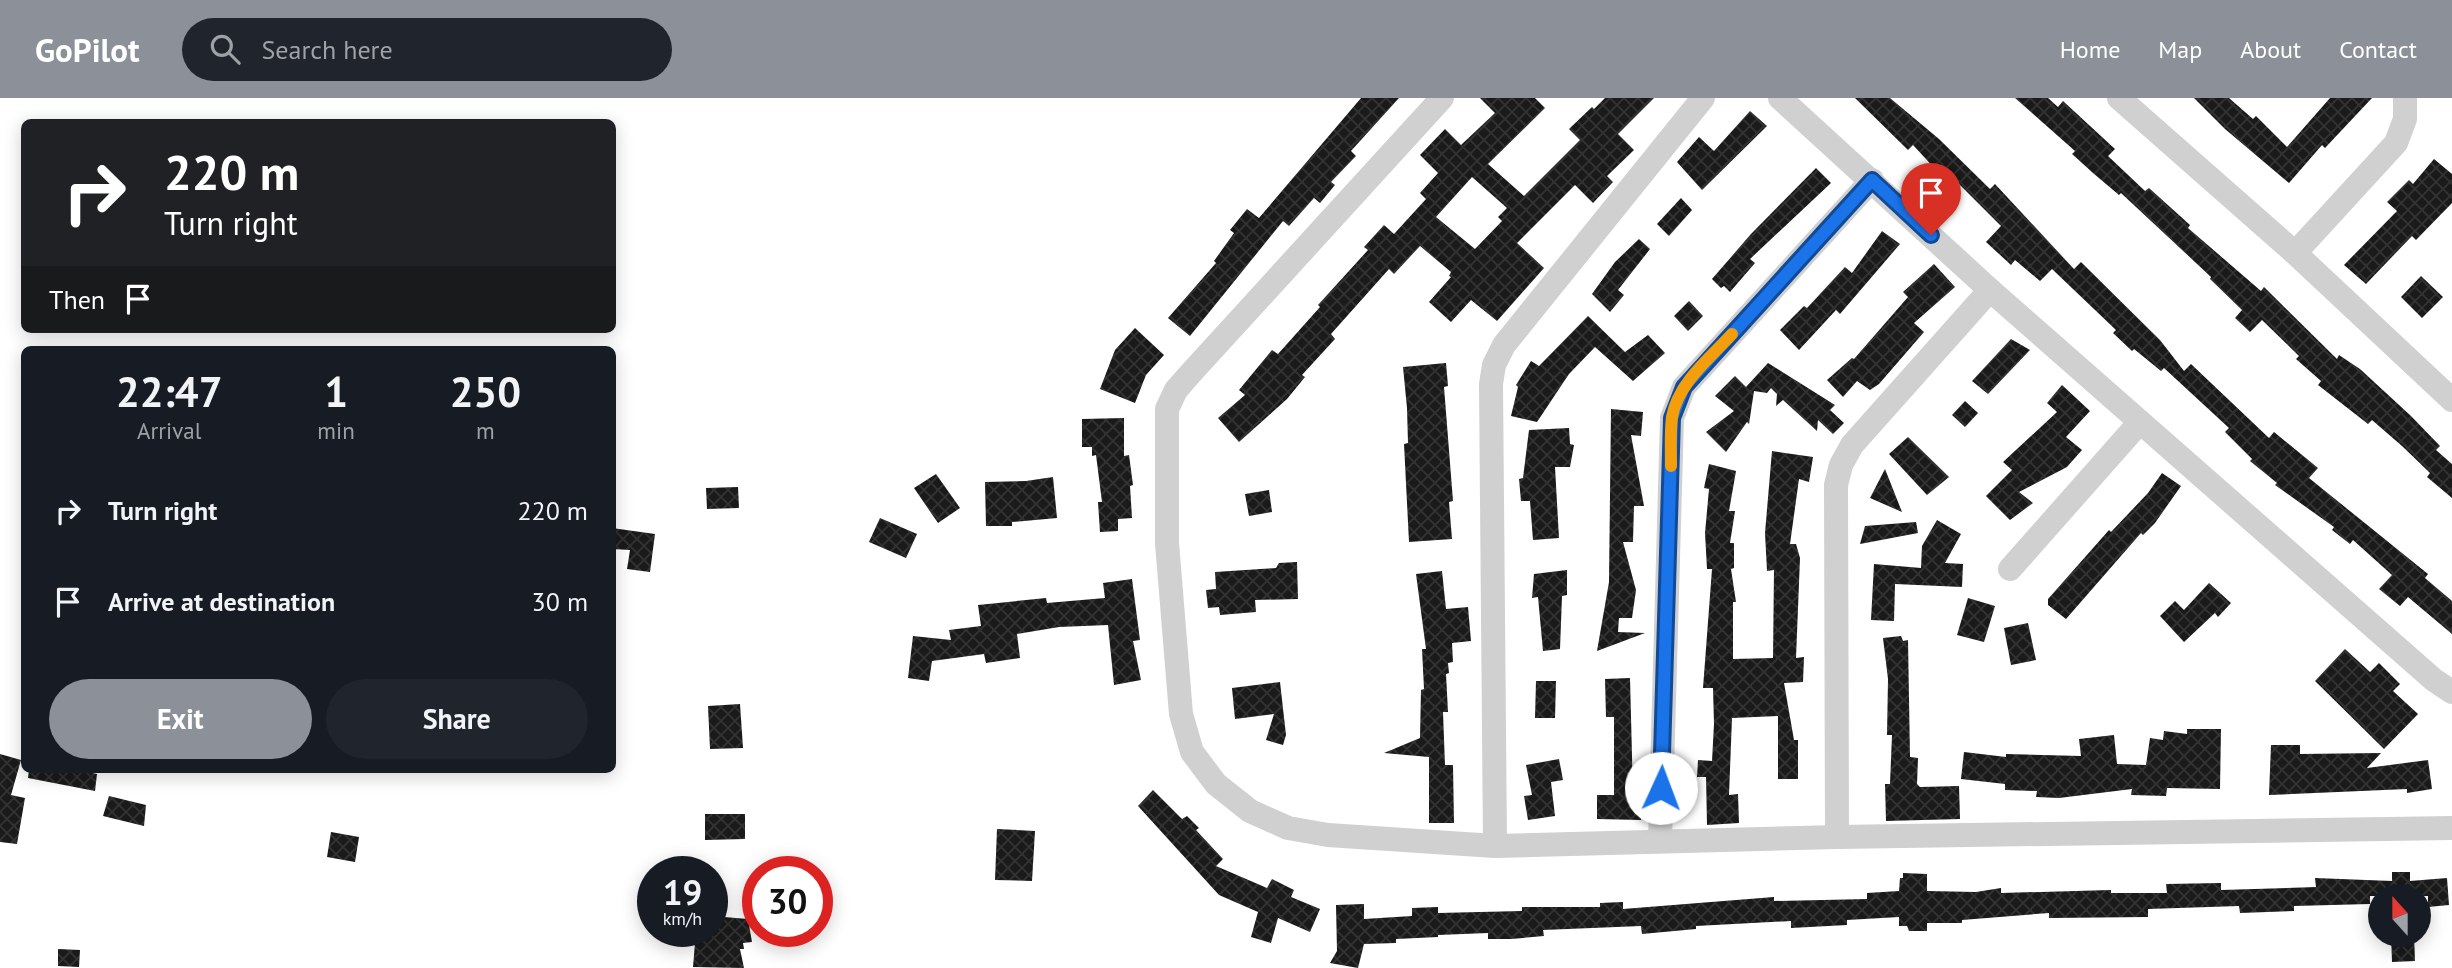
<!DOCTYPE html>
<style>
:root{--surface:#171b24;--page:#20242c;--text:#f1f3f6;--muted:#9ea1a6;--accent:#8c9099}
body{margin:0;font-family:"PT Sans",sans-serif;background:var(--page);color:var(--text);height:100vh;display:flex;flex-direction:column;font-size:26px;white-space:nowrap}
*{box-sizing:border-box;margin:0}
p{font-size:23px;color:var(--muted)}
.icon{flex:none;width:38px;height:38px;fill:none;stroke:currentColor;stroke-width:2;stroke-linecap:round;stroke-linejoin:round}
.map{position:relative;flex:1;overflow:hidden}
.drawer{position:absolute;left:21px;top:248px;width:595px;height:427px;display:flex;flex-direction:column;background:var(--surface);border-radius:10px;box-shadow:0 4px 18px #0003}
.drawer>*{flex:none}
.top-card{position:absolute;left:21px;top:21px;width:595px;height:214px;border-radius:10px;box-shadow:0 4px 18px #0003;background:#202124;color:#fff;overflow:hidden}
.needle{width:46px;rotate:339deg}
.fabs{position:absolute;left:2368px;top:786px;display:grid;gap:14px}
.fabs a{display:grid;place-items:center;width:63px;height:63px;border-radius:50%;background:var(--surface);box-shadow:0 4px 18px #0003;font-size:35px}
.speed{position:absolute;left:637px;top:758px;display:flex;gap:14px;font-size:35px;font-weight:700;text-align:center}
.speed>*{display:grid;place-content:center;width:91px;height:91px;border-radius:50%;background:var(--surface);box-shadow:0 4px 18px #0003;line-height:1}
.speed small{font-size:18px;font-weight:400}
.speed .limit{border:10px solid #d22;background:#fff;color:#111}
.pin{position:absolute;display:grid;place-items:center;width:60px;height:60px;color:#fff;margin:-72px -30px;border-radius:50% 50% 50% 0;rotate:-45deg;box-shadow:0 0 7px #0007}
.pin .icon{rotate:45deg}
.me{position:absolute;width:77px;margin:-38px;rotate:2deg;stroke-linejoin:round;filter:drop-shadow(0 0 5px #0008)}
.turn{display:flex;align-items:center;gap:24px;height:147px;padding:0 28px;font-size:32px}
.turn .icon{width:91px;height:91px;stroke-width:2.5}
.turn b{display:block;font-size:49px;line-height:60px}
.then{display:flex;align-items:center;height:66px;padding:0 28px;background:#0003;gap:14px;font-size:26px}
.eta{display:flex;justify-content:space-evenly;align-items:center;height:119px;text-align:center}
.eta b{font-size:42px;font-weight:600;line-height:49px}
.button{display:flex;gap:14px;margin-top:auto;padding:14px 28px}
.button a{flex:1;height:80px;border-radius:42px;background:var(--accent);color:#fff;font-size:28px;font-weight:600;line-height:80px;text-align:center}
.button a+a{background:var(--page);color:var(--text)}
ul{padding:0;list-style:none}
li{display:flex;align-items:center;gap:21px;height:91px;padding:0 28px}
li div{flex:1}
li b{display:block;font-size:26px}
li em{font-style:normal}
header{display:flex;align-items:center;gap:42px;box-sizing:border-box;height:98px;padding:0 35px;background:var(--accent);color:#fff}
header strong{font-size:33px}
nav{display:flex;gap:38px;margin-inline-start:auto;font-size:24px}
.search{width:490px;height:63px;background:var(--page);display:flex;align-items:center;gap:18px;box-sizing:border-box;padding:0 24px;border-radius:38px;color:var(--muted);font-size:26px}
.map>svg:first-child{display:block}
.building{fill:url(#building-cross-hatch);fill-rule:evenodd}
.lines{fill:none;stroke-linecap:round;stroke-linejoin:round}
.minor{stroke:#d0d0d0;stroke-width:24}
.route-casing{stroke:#114b97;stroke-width:18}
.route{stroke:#1a73e8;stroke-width:12}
.slow{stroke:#f59e0b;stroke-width:12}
</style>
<header>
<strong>GoPilot</strong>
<div class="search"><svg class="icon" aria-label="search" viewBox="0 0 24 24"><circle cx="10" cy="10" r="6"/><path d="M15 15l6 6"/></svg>Search here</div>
<nav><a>Home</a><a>Map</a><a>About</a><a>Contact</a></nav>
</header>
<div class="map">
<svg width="2452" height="870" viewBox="0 0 2452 870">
<defs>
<pattern id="building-cross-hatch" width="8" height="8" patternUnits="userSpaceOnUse" patternTransform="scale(1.75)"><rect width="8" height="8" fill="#1a1a1a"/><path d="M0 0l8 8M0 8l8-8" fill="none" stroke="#333"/></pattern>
</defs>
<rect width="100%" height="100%" fill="#fff"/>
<!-- building -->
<g class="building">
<polygon points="1361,0 1399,0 1351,53 1356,58 1331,84 1335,87 1320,105 1314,100 1289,128 1283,123 1190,238 1168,220 1216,165 1214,163 1234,135 1230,132 1247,111 1259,120"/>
<path d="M1480,0h55l10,10 -57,56 36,32 56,-56 -11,-11 23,-22 2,2 11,-11h49l-36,36 16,16 -27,26 6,6 -20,21 -18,-18 -58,58 27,25 -47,53 -26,-21 -20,22 -22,-20 22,-25 -2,-1 2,-4 -31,-26 -26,28 -5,-5 -58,65 4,5 -33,36 3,2 -18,22 -48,43 -21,-24 27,-23 -6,-5 33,-40 6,4 42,-47 -2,-2 50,-55 -4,-3 20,-22 10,9 32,-35 -6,-6 18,-20 -18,-18 25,-26 16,16 34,-32zM1472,79l35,31 -9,9 4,4 -27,28 -39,-32z"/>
<polygon points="1855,0 1890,0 1939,41 1990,91 1995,86 2074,171 2081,164 2160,242 2184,273 2191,266 2269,340 2274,334 2318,370 2309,380 2428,476 2425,480 2452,503 2452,536 2408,499 2400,508 2379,491 2392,477 2353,442 2350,446 2332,432 2334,429 2275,387 2277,385 2250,363 2252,361 2225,334 2229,330 2164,270 2161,273 2134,251 2132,253 2113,235 2116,232 2052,171 2040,183 2015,162 2011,167 1986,144 2001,128 1943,70 1938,74 1913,47 1908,52"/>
<polygon points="2015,0 2048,0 2058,9 2063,3 2115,51 2108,58 2145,93 2149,90 2190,127 2188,130 2261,193 2264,189 2337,261 2339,257 2360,271 2411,318 2440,348 2436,352 2452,366 2452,400 2427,379 2430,375 2402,348 2372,322 2368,326 2318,287 2321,283 2296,261 2299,258 2262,222 2250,234 2235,220 2242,212 2210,181 2211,179 2121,95 2119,97 2093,75 2072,56 2075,53"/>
<polygon points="2194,0 2229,0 2253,21 2256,18 2287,49 2330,0 2372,0 2325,50 2322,47 2289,85 2225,31"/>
<polygon points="1750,13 1767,28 1702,92 1677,64 1699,39 1714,53"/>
<polygon points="2434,61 2452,76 2452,105 2416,142 2412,138 2366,186 2344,167 2397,113 2387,104 2409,82 2413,86"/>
<polygon points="1816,70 1831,85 1750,161 1755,165 1730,194 1724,188 1721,190 1712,181 1751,136"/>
<polygon points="1681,100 1692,112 1669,138 1657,126"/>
<polygon points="1882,133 1900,146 1840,216 1836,212 1799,252 1780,232 1804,208 1807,210 1845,169 1852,175"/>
<polygon points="1639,141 1650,151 1618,192 1624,197 1610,214 1592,196 1615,164"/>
<polygon points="1934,166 1955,189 1914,225 1924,234 1879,286 1870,292 1857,283 1843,299 1827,282 1852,260 1854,261 1908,199 1903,194"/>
<polygon points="2421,178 2443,199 2422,220 2401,199"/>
<polygon points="1689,203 1703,218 1688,233 1674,218"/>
<polygon points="1588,218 1625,254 1648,237 1665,255 1633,283 1595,249 1569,276 1537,324 1511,318 1518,289 1516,287 1531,263 1539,268"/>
<polygon points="1135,230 1164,257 1146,277 1135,305 1100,291 1115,252"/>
<polygon points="2011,241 2030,252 1988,296 1972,283"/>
<polygon points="1446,265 1448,288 1444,289 1453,403 1449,404 1452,441 1409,444 1404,346 1408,345 1407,310 1403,269"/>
<polygon points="1768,265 1835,307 1830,312 1844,325 1833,336 1818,322 1817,333 1783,302 1776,308 1777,296 1771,290 1767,295 1754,293 1749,326 1747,324 1726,354 1706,334 1734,313 1715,298 1735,278 1746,289"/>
<polygon points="2062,287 2090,313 2066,339 2082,352 2067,369 2019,394 2033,405 2010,422 1986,398 2012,372 2003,364 2057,314 2047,305"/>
<polygon points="1965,303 1978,315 1965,329 1952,317"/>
<polygon points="1611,311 1643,314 1641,338 1631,337 1644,408 1634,408 1633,444 1623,444 1636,492 1632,520 1619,520 1618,534 1645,535 1597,553 1609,484"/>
<polygon points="1124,320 1124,358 1129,357 1133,387 1130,388 1132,420 1118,421 1118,433 1100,434 1098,404 1102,404 1096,357 1092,358 1092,349 1082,349 1082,321"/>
<polygon points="1569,330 1570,346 1574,347 1570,369 1555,369 1559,440 1533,442 1530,403 1521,403 1519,381 1523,380 1529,332"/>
<polygon points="1908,339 1949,379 1927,397 1889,356"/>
<polygon points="1772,353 1813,359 1809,384 1799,381 1790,446 1796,446 1800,460 1796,560 1804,559 1803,584 1784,585 1794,642 1798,642 1798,681 1778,681 1778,618 1732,620 1729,697 1738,696 1739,725 1707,727 1706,679 1697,679 1698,662 1712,663 1714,626 1713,590 1703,590 1712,471 1707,471 1705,435 1709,391 1704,390 1709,366 1736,373 1729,413 1735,413 1730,445 1734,445 1734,470 1731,471 1736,504 1733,504 1733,561 1773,560 1774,472 1767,473 1765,435"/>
<polygon points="1885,371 1902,414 1870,400"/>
<polygon points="2162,375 2181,388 2155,425 2143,437 2141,435 2066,521 2048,507 2048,501 2109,432 2111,434 2148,395"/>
<polygon points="936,376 960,410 938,425 914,390"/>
<polygon points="1053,379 1057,420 1012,424 1012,428 986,428 985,384 1026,383"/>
<polygon points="738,389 739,410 707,411 706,390"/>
<polygon points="1269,392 1272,414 1249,418 1245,396"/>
<polygon points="880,420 917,436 906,460 869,444"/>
<polygon points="1937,422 1961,436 1945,465 1963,466 1962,489 1895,486 1894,523 1871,522 1874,466 1921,470 1922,448"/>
<polygon points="1916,424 1918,435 1860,446 1865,428"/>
<polygon points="612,430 655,436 650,474 627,471 630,452 612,451"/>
<polygon points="1297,464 1298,501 1255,502 1256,514 1220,517 1219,509 1208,510 1206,492 1216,491 1215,474 1276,470 1279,465"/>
<polygon points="1567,472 1567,497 1562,498 1560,551 1543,553 1538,499 1532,500 1534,476"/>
<polygon points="1442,473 1446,511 1468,509 1471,543 1452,545 1453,564 1448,565 1449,575 1446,576 1448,614 1443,614 1445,667 1453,667 1454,725 1429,725 1429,659 1384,655 1420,640 1421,592 1424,591 1422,551 1426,551 1416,476"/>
<polygon points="1132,481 1140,542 1133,543 1141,582 1114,587 1108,527 1059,529 1017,536 1020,560 986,565 984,556 932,563 929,583 908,580 913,538 951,542 949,532 981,528 978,507 1046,500 1047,505 1105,500 1103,485"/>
<polygon points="2209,485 2231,505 2218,519 2215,515 2184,544 2160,518 2175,503 2184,512"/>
<polygon points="1968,500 1995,508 1984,544 1957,537"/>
<polygon points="2028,525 2036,562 2011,567 2004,530"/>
<polygon points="1901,538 1903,543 1908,542 1910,659 1918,660 1917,686 1920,689 1959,688 1960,721 1886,723 1885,686 1890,686 1892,637 1887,637 1888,581 1883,540"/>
<polygon points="2345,551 2370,574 2379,565 2400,586 2393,593 2418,616 2384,651 2315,583"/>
<polygon points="1630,580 1633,697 1641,697 1641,722 1597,721 1597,697 1614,697 1614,619 1606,619 1605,581"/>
<polygon points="1536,583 1556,583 1555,620 1535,620"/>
<polygon points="1280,584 1286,637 1283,647 1266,642 1274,616 1235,621 1232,590"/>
<polygon points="740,606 743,650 710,651 708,608"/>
<polygon points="2187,631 2221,631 2220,691 2167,690 2166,698 2131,697 2132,691 2059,700 2036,699 2037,693 2005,692 2005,686 1961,681 1964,654 2006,659 2006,656 2081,658 2079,641 2114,637 2117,666 2146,667 2150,640 2163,642 2164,633 2187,636"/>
<polygon points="2271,647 2300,647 2300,656 2381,655 2367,670 2428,662 2432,691 2407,695 2407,691 2269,697"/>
<polygon points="0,656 21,662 11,697 25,700 17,746 0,744"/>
<polygon points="1559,661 1563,682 1551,684 1555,718 1528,722 1524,698 1532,697 1526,667"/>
<polygon points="29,672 79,672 97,676 95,693 28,680"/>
<polygon points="1153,692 1182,721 1187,718 1199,730 1196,732 1223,761 1216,768 1267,790 1272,781 1294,792 1291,799 1320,811 1310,834 1278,820 1271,845 1251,839 1258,814 1219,797 1138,708"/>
<polygon points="109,698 146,707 144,728 103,718"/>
<polygon points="705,716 745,716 745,741 705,742"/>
<polygon points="997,731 1035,733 1032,783 995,782"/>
<polygon points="331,734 359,739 355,764 327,759"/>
<polygon points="2392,774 2410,774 2410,783 2447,780 2449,807 2428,809 2428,798 2370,798 2370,806 2294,808 2294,813 2240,815 2239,808 2148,811 2148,819 2049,820 2049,815 1962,822 1962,825 1927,825 1927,833 1909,833 1907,828 1899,828 1899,819 1847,822 1847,827 1791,830 1791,823 1696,828 1696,831 1642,836 1641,828 1543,832 1544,838 1511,841 1488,841 1488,835 1438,837 1438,839 1396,841 1396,845 1364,846 1358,870 1330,865 1337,853 1336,807 1364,806 1364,821 1412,818 1412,810 1438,809 1438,815 1522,813 1522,809 1600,809 1600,805 1623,804 1623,811 1774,799 1774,803 1867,801 1867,795 1899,793 1900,780 1903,780 1903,775 1927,776 1927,793 1976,794 2001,790 2001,795 2111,792 2111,795 2167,795 2166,786 2221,785 2221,792 2316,789 2315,780 2392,783"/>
<polygon points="712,818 748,821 752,844 743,845 744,851 740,851 744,870 693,869 696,833 712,833"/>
<polygon points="2391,836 2414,836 2415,863 2392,864"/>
<polygon points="58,851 80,852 79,869 58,868"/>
</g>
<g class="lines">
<!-- minor -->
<g class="minor">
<polyline points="1442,0 1190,276 1176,292 1167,311 1167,445 1181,616 1192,654 1216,686 1250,713 1288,730 1328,737 1495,748 1837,739 2452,730"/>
<polyline points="1780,0 1990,192 2434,582 2452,594"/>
<polyline points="2119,0 2295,155 2452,302"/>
<polyline points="2295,155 2396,45 2405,21 2405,0"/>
<polyline points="2010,471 2140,324"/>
<polyline points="1837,739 1836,387 1841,367 1852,347 1990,192"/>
<polyline points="1660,743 1672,320 1684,289 1872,82"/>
<polyline points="1495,748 1491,286 1494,267 1504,247 1703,0"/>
</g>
</g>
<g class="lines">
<!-- route casing -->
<g class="route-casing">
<polyline id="route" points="1661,690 1672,320 1684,289 1872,82 1931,137"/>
</g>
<!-- route -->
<use href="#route" class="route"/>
<!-- slow -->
<path class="slow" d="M1671,368c0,-16 -1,-33 1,-49 6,-34 38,-59 60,-83"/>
</g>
</svg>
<div class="fabs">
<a><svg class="needle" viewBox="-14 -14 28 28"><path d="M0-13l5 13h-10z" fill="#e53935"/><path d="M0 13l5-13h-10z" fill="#9ea1a6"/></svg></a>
</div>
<div class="speed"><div>19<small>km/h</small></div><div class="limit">30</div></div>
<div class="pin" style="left:1931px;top:137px;background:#d93025"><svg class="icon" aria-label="arrive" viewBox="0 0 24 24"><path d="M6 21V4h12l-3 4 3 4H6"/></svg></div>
<svg class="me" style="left:1661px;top:690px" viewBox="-20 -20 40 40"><circle r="19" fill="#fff"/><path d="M0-13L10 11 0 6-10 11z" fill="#1a73e8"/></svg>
<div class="top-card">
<div class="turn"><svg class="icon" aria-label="right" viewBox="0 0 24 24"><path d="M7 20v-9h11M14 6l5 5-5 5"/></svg><div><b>220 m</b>Turn right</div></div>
<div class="then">Then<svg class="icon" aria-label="arrive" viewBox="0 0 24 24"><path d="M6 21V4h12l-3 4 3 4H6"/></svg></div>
</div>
<section class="drawer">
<div class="eta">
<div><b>22:47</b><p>Arrival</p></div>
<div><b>1</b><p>min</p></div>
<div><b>250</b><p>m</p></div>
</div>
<ul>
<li><svg class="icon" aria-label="right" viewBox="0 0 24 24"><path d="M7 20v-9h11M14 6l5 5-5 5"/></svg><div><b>Turn right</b></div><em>220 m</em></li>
<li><svg class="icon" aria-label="arrive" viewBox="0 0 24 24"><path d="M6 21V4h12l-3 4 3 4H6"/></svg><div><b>Arrive at destination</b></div><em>30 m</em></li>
</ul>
<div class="button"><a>Exit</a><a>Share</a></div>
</section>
</div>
